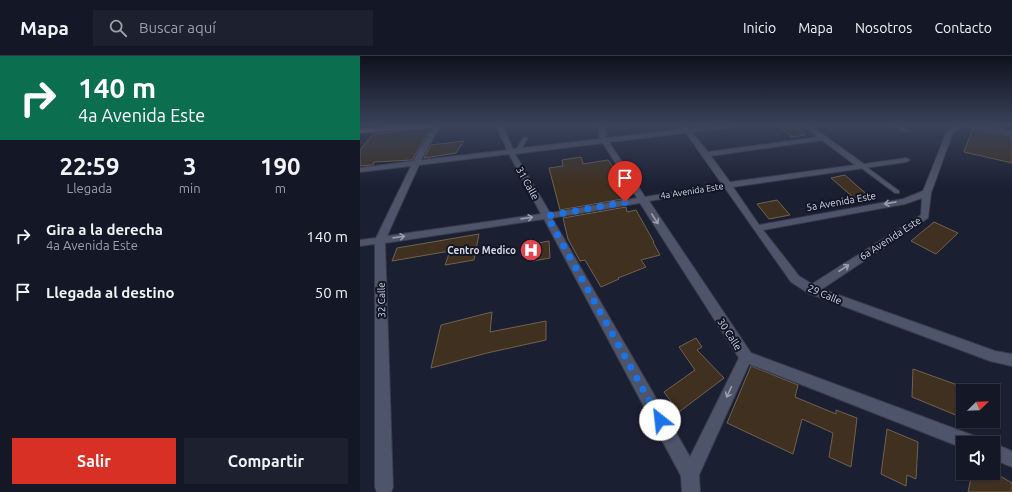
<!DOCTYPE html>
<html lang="es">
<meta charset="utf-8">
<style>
:root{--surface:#141726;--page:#1d202e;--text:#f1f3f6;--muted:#9d9fa7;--line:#333643;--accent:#d93025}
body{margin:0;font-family:Ubuntu,sans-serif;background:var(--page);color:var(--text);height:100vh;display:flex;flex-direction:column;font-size:15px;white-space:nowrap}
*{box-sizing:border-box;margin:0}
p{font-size:13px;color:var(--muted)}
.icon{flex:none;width:22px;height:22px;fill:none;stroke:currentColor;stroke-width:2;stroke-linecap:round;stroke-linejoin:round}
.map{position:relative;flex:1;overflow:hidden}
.drawer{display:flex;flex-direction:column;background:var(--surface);width:360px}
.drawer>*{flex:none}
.banner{background:#0b6e4f;color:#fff;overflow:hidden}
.needle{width:26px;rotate:67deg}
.tools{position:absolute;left:596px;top:328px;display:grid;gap:8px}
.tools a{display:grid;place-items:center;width:44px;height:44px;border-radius:0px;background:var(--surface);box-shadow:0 1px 3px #0004,0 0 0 1px var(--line);font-size:20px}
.pin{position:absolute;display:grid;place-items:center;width:34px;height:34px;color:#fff;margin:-41px -17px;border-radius:50% 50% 50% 0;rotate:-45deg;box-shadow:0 0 4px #0007}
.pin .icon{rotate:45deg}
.me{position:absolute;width:44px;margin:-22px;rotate:331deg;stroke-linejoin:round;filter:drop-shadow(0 0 3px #0008)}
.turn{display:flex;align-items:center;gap:14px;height:84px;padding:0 12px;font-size:18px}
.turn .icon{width:52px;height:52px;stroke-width:2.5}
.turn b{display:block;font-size:28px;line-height:34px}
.eta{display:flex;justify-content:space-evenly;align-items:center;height:68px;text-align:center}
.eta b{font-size:24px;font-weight:700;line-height:28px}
.button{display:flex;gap:8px;margin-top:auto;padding:8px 12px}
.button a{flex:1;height:46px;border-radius:0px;background:var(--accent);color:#fff;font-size:16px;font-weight:700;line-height:46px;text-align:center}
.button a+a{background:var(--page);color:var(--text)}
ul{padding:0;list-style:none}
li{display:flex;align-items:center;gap:12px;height:56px;padding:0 12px}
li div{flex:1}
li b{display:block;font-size:15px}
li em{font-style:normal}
header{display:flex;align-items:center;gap:24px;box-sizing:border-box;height:56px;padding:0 20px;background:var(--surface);border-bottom:1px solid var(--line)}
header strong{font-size:19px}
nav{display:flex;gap:22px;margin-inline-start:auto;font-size:14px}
.search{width:280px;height:36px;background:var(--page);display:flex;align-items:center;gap:10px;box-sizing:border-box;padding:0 14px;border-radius:0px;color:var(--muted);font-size:15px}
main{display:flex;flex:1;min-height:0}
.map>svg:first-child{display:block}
.building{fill:#3f301f;stroke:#72614f}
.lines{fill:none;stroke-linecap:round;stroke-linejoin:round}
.service-casing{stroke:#383b4a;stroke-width:2}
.minor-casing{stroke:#383b4a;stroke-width:2}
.primary-casing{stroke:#383b4a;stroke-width:2}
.service{fill:#4e5469;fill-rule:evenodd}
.minor{fill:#4e5469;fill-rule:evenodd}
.primary{fill:#b1795e;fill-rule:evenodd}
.oneway{stroke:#999eae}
.route{stroke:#1a73e8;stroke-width:7;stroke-dasharray:0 12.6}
.labels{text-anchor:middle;stroke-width:4;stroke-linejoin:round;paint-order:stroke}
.far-street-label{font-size:9px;fill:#d7dae7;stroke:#121627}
.street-label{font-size:10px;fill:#d7dae7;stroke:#121627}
.poi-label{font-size:10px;font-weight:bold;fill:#d7dae7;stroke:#121627;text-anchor:end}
</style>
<header>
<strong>Mapa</strong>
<div class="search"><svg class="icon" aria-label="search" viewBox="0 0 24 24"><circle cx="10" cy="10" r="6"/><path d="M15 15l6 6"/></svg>Buscar aquí</div>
<nav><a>Inicio</a><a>Mapa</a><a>Nosotros</a><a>Contacto</a></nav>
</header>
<main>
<section class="drawer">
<div class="banner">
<div class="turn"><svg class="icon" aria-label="right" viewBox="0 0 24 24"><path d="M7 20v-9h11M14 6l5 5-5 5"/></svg><div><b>140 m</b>4a Avenida Este</div></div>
</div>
<div class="eta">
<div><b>22:59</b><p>Llegada</p></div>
<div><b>3</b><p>min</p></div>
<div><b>190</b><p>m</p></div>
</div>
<ul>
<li><svg class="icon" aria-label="right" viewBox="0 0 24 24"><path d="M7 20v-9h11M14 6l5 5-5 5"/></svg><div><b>Gira a la derecha</b><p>4a Avenida Este</p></div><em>140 m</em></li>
<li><svg class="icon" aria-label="arrive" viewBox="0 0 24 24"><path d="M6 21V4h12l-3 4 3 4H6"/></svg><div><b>Llegada al destino</b></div><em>50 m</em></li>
</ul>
<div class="button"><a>Salir</a><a>Compartir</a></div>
</section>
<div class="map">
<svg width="652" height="436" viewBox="0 0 652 436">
<rect width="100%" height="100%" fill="#1b1f32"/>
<!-- building -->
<g class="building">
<polygon points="418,70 435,70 445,79 432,81"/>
<polygon points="71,72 52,104 14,106 13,109 0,110 0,94 13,78"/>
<polygon points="612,74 652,80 652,107 604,96"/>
<polygon points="104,85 96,97 64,102 71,89"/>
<polygon points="221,101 223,108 248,104 258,118 260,127 258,127 263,143 200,154 189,112 203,110 202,104"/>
<polygon points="485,119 496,129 509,140 494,142 471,122"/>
<polygon points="417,144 430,159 409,163 397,148"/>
<polygon points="266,151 267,156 276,154 294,186 293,186 300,199 281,204 286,211 258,222 259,223 241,231 225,204 220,205 208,183 203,162"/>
<polygon points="574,166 598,177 576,198 551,185"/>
<polygon points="119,178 114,204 85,209 90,195 32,205 37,192"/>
<polygon points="189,185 190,202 173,205 173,188"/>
<polygon points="132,256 130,276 186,265 186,284 127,297 71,312 81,269"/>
<polygon points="336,282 342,291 337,294 364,322 319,356 304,336 335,314 319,291"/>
<polygon points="391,310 438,329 435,341 476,358 476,354 497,362 491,411 469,401 473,377 442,363 433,398 367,367"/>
<polygon points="553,313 603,331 603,362 552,341"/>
<polygon points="527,373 558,386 556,423 547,419 546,430 521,418"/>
<polygon points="612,417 635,417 652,427 652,436 608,436"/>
</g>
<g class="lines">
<!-- service casing -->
<g class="service-casing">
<g id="service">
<polygon points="164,81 168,82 159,96 155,96 155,95"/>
<polygon points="500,109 504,109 539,135 539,137 535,137 500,111"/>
</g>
</g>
<!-- minor casing -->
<g class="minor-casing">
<g id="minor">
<path d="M74,70h6l-19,34 86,-10 -10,-24h6l10,23 87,-10 -2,-13h6l3,12 76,-9 -2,-3h6l2,3 42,-3 -3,2 -36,4 16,20 110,-15 -14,-11h7l53,38 42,-6 4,2 -4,2 -173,25 26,38 144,-26 20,-8 24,-60 9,-5h7l-10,6 -22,61 -3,25 -106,71 173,62 17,3v12l-22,-5 -182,-68 -17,-11 -66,-94 -76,13 102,152 221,82 6,2 2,6h-17v5l-214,-84 -50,111 1,17h-18l-1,-16 -137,-257 -159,24 8,244 -2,5h-14l-2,-5v-243l-15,2v-6l16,-2 35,-72 -51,6v-4l53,-7zM326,77l36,51 -77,13 -36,-55zM462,84l33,25 -125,17 -19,-26zM243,87l34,55 -87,15 -35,-59zM149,98l32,60 -154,22 32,-71zM562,142l-1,17 -109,69 -13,-8 -36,-46 142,-26zM280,147l99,155 -49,99 -138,-239z"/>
<polygon points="534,70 541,70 550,75 545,76"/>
<polygon points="608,70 621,70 652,75 652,79 611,72"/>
<polygon points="632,387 633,387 652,395 652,411 633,403"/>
</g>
</g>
<!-- primary casing -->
<g class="primary-casing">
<polygon id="primary" points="45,70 71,70 68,72 0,77 0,73"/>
</g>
<!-- service -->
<use href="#service" class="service"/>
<!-- minor -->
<use href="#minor" class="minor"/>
<!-- primary -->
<use href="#primary" class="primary"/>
</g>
<!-- one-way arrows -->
<defs><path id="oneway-shaft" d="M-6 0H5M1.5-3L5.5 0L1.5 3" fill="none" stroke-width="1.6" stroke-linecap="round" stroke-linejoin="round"/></defs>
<g class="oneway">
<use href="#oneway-shaft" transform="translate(530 147) rotate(170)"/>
<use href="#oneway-shaft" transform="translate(167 162) rotate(-8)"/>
<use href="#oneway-shaft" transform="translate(295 163) rotate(57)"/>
<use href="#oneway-shaft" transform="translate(39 181) rotate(-8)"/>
<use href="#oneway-shaft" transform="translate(484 212) rotate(-33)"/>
<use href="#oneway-shaft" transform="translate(369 336) rotate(115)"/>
</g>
<!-- sky -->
<linearGradient id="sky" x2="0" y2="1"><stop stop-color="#0f111c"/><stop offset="0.53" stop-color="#39425a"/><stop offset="1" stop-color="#39425a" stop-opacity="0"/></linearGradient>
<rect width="652" height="131" fill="url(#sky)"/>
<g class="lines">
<!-- route -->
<polyline class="route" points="265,146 187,160 300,364"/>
</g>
<!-- icons -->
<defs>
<g id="hospital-disc" transform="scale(1.15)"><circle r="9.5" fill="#e0444e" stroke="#121627"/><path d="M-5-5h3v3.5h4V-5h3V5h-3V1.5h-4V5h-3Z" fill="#fff"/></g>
</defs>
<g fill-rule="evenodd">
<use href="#hospital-disc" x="171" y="194"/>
</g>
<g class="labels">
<!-- far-street labels -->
<g class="far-street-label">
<text transform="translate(332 135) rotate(-9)" y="3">4a Avenida Este</text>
</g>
<!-- street labels -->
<g class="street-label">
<text transform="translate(168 127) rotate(61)" y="4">31 Calle</text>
<text transform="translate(481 145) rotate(-10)" y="4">5a Avenida Este</text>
<text transform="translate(530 182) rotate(-33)" y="4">6a Avenida Este</text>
<text transform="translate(465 238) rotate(23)" y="4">29 Calle</text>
<text transform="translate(21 244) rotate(-91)" y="4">32 Calle</text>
<text transform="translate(370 278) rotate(57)" y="4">30 Calle</text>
</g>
<!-- poi labels -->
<g class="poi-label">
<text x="156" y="198">Centro Medico</text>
</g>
</g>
</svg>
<div class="tools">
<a><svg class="needle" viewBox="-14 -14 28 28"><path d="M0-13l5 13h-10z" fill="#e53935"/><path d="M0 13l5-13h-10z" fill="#9d9fa7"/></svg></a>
<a><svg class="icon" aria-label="sound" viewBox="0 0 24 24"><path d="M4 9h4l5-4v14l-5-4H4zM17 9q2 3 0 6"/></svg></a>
</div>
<div class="pin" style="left:265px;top:146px;background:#d93025"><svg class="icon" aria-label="arrive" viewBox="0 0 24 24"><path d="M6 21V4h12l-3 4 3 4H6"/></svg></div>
<svg class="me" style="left:300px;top:364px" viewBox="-20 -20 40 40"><circle r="19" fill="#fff"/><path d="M0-13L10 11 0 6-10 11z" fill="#1a73e8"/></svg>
</div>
</main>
